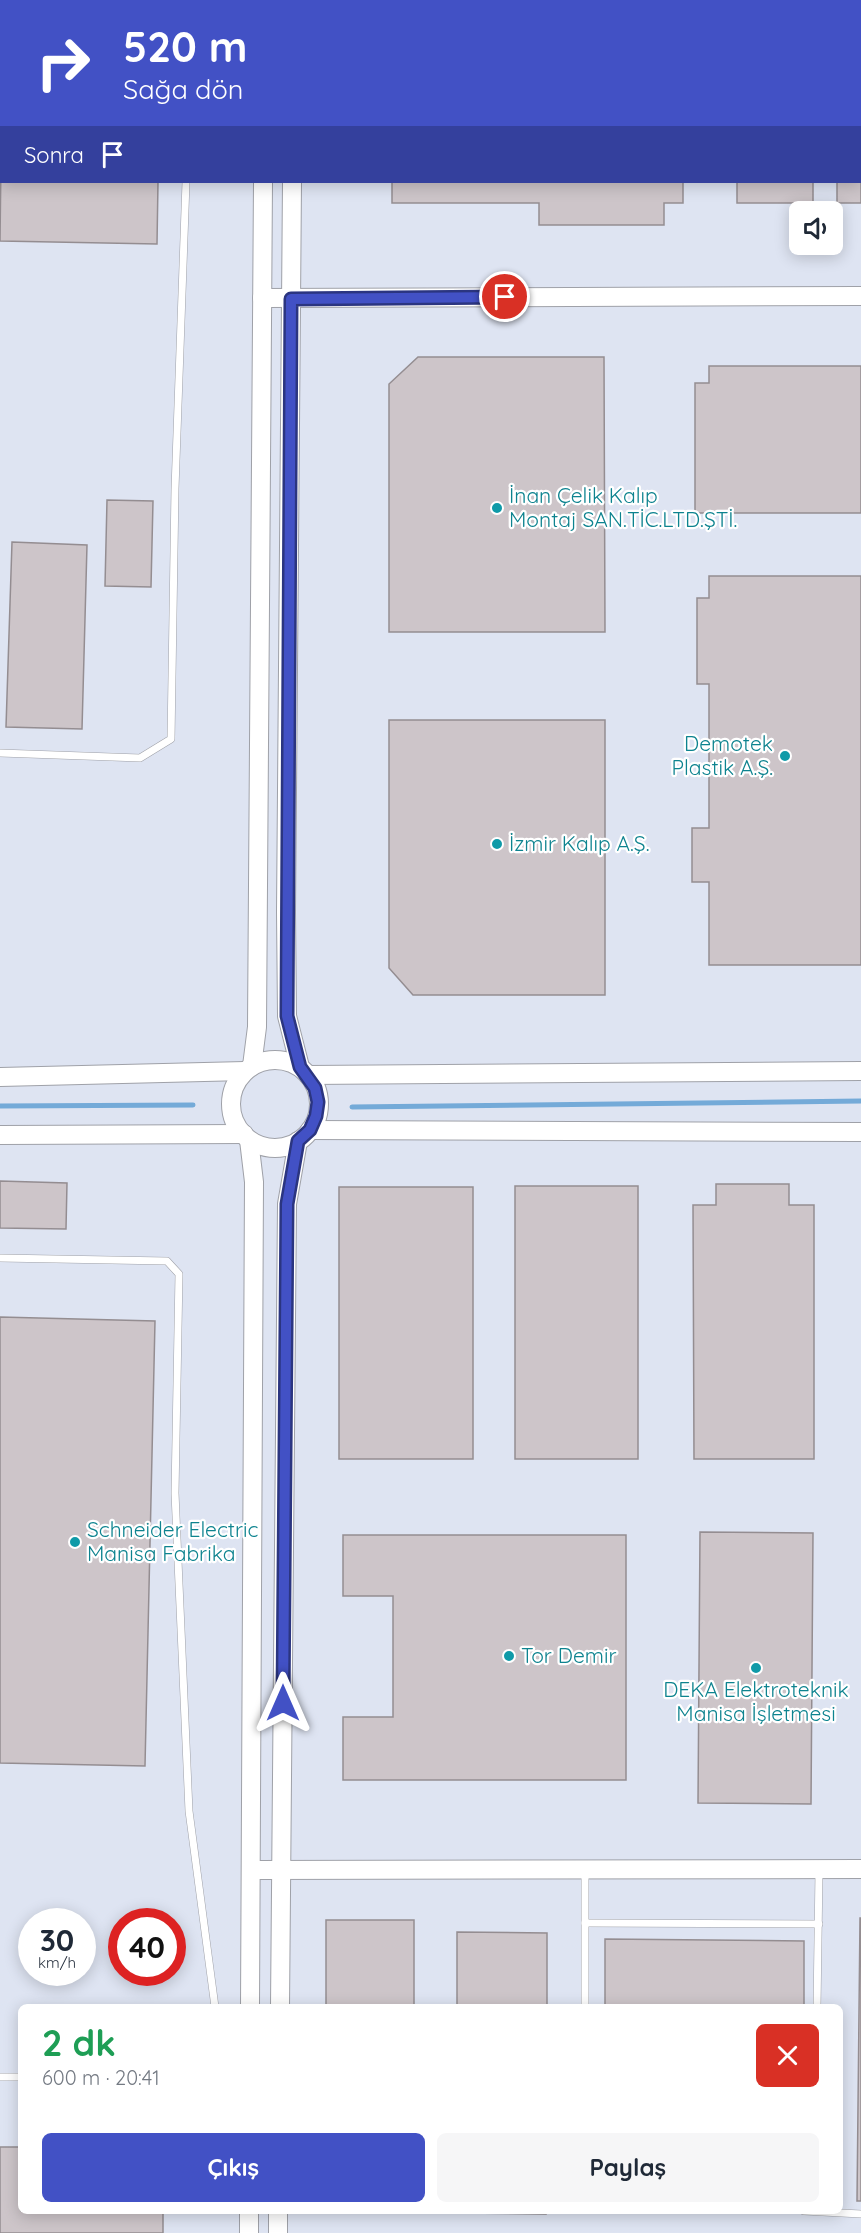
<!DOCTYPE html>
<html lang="tr">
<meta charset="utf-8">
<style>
:root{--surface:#fff;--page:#f6f6f7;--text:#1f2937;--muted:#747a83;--accent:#4251c5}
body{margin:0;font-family:Quicksand,sans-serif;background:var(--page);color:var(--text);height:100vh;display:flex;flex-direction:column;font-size:22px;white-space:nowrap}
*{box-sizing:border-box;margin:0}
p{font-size:20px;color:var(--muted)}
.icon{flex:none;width:33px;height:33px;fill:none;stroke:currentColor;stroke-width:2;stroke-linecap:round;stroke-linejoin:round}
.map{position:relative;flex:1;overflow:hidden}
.side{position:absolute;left:18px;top:2004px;width:825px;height:210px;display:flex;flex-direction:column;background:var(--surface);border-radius:9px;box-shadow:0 3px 15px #0003}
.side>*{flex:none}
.hud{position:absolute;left:0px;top:0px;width:861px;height:183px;box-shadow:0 3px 15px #0003;background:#4251c5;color:#fff;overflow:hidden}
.buttons{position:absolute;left:789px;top:201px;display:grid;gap:12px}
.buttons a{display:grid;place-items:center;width:54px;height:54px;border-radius:9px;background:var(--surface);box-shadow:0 3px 15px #0003;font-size:30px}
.speed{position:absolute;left:18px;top:1908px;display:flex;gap:12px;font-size:30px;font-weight:700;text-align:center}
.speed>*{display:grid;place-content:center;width:78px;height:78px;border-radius:50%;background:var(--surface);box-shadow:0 3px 15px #0003;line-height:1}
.speed small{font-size:15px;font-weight:400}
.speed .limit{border:9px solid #d22;background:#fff;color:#111}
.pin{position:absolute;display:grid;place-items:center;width:51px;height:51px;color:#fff;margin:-26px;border:3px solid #fff;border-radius:50%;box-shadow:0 2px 6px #0007}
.me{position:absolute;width:66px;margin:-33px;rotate:0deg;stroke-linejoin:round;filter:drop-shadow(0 0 4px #0008)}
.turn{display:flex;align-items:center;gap:21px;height:126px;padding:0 24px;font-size:27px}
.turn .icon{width:78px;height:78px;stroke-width:2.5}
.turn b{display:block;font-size:42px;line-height:51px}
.then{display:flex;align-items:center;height:57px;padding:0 24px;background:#0003;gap:12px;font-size:22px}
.round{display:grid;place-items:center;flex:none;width:63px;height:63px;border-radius:9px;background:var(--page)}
.summary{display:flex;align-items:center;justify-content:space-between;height:102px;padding:0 24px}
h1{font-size:36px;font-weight:800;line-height:45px;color:#1e9e55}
.cta{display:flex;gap:12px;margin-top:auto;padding:12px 24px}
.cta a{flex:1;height:69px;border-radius:9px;background:var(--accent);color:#fff;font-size:24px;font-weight:800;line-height:69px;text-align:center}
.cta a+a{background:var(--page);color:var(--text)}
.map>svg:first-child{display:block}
.built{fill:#dee4f2;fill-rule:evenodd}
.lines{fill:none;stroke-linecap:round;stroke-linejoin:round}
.stream{stroke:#74aad8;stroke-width:5}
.building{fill:#cdc5c9;stroke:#948d91;stroke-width:1.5}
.service-casing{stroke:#9fa1a8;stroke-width:8}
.tertiary-casing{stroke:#9fa1a8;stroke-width:20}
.service{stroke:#fff;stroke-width:7}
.tertiary{stroke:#fff;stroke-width:18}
.route-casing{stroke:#2b3580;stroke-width:15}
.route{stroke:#4251c5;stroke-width:10}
.culture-dot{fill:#0f9aa8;stroke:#fff;stroke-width:2}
.labels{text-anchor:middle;stroke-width:4.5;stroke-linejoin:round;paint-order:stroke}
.culture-label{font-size:21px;fill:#0d838f;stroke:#fff;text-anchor:start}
</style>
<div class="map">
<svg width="861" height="2233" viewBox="0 0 861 2233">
<rect width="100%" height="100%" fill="#eceff7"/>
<!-- built -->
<path class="built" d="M0,0h861v2233h-861zM2,2h858v180h-858zM800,212h32v32h-32zM32,1922h50v50h-50zM122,1922h50v50h-50zM21,2007h819v204h-819z"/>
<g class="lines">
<!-- stream -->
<g class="stream">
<polyline points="0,1106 193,1105"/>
<polyline points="352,1107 861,1101"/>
</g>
</g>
<!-- building -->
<g class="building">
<polygon points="3,0 161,0 3,2"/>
<rect x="365" y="0" width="318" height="2"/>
<polygon points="736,0 861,0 861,203 837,203 837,182 860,182 860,2"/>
<polygon points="0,48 2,48 0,175"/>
<polygon points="2,80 2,182 158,182 157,244 0,241"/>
<polygon points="392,182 683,182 683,203 664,203 664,225 539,225 539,203 392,203"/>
<rect x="737" y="182" width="76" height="21"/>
<polygon points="418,357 604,357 605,632 389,632 389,384"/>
<polygon points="709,366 861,366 861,513 695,513 695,383 709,383"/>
<polygon points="107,500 153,501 151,587 105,586"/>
<polygon points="12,542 87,545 82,729 6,727"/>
<polygon points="709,576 861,576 861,965 709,965 709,882 692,882 692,828 709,828 709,684 697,684 697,598 709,598"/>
<polygon points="389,720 605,720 605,995 413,995 389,968"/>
<polygon points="0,1181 67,1183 66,1229 0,1228"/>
<polygon points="716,1184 789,1184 789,1205 814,1205 814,1459 694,1459 693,1205 716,1205"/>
<rect x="515" y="1186" width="123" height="273"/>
<rect x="339" y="1187" width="134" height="272"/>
<polygon points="0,1317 155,1321 145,1766 0,1763"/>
<polygon points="700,1532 813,1533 811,1804 698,1803"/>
<polygon points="343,1535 626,1535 626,1780 343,1780 343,1717 393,1717 393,1596 343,1596"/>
<polygon points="860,1918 861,1918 861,2201 857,2201"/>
<rect x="326" y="1920" width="88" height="87"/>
<polygon points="457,1932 547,1933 547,2007 457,2007"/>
<polygon points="605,1939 804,1941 804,2007 605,2007"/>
<polygon points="0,2147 21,2147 21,2211 163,2211 163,2233 0,2233"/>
<polygon points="456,2211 546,2211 546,2214 456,2213"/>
</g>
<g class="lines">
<!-- service casing -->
<g class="service-casing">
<g id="service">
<polyline points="191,2 191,0"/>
<polyline points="0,753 140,758 171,739 175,489 186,182"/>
<polyline points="0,1258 167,1261 179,1274 175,1493 189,1811 215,2007"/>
<polyline points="585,1923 819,1924"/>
<polyline points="585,2007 585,1872"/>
<polyline points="817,2007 819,1872"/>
<polyline points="0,2077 21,2077"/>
<polyline points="804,2211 861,2214"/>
</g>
</g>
<!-- tertiary casing -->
<g class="tertiary-casing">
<g id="tertiary">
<polyline points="264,2 264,0"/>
<polyline points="294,2 294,0"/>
<polyline points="292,182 286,912 287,1016 300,1067"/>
<polyline points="262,298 861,296"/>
<circle cx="275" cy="1104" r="44"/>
<polyline points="252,1066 257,1027 263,182"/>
<polyline points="308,1075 861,1071"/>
<polyline points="0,1077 245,1071"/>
<polyline points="310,1130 861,1132"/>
<polyline points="0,1135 244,1134"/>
<polyline points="249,1140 254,1182 250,2007"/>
<polyline points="252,1870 861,1869"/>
<polyline points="280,2007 287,1204 298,1141"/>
<polyline points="249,2233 249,2211"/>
<polyline points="278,2233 278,2211"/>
</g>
</g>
<!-- service -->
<use href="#service" class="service"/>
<!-- tertiary -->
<use href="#tertiary" class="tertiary"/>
</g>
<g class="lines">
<!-- route casing -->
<g class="route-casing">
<polyline id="route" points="283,1703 287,1204 298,1141 310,1130 316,1116 318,1102 315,1088 300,1067 287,1016 291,299 505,297"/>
</g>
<!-- route -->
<use href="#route" class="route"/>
</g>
<!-- markers -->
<g class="culture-dot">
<circle cx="497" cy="508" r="6"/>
<circle cx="785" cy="756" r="6"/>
<circle cx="497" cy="844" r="6"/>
<circle cx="75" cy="1542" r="6"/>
<circle cx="509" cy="1656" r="6"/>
<circle cx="756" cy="1668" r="6"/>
</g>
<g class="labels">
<!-- culture labels -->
<g class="culture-label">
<text x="509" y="503">İnan Çelik Kalıp<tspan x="509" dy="24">Montaj SAN.TİC.LTD.ŞTİ.</tspan></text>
<text x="773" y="751" text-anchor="end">Demotek<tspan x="773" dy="24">Plastik A.Ş.</tspan></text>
<text x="509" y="851">İzmir Kalıp A.Ş.</text>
<text x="87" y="1537">Schneider Electric<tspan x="87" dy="24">Manisa Fabrika</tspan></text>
<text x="521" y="1663">Tor Demir</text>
<text x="756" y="1697" text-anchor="middle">DEKA Elektroteknik<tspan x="756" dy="24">Manisa İşletmesi</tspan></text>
</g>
</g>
</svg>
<div class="buttons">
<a><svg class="icon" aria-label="sound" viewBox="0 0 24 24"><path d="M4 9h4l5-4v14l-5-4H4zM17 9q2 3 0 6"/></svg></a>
</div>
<div class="speed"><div>30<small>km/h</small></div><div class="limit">40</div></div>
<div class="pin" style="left:505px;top:297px;background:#d93025"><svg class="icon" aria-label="arrive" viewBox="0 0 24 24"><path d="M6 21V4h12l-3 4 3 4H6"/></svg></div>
<svg class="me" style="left:283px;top:1703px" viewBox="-20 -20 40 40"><path d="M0-17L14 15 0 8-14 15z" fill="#4251c5" stroke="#fff" stroke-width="4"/></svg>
<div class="hud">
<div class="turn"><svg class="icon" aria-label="right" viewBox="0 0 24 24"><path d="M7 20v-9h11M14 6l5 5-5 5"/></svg><div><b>520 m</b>Sağa dön</div></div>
<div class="then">Sonra<svg class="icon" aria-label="arrive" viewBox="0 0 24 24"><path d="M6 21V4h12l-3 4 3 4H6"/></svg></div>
</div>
<section class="side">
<div class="summary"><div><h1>2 dk</h1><p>600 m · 20:41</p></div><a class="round" style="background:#d93025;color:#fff"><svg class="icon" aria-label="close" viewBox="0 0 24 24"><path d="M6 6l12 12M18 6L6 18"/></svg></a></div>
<div class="cta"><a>Çıkış</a><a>Paylaş</a></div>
</section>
</div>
